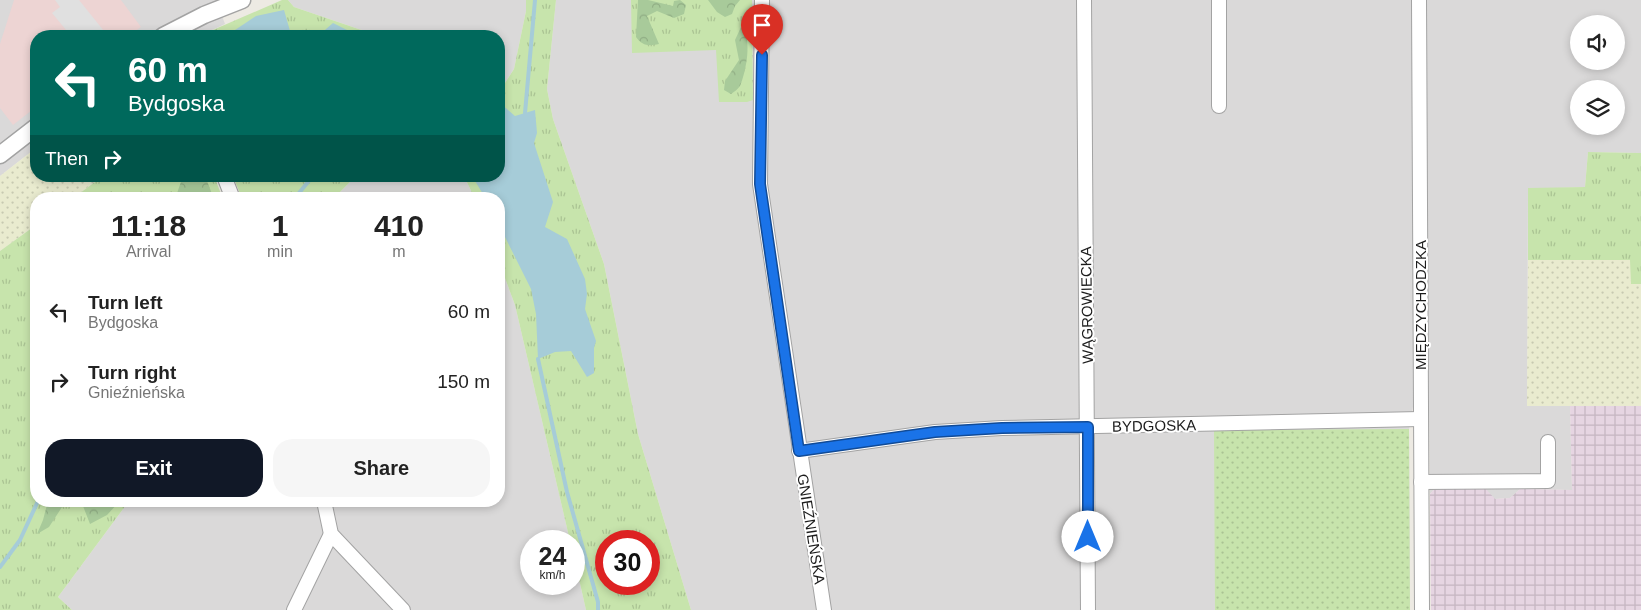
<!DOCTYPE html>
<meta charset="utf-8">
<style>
:root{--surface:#fff;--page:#f6f6f6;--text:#222;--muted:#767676;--accent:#111827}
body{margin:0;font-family:Helvetica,sans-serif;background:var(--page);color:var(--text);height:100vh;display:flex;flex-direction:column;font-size:19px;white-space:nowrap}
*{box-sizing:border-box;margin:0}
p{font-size:16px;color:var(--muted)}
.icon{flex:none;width:28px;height:28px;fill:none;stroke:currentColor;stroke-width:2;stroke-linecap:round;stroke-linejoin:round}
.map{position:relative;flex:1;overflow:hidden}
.sheet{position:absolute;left:30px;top:192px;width:475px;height:315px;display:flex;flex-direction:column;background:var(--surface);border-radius:20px;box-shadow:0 2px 8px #0003}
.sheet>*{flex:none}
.hud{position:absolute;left:30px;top:30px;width:475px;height:152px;border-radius:20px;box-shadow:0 2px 8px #0003;background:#00695c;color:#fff;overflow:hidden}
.fabs{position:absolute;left:1570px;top:15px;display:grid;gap:10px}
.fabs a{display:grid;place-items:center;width:55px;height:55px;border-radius:50%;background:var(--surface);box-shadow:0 2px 8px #0003;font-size:25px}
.speed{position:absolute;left:520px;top:530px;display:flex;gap:10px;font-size:25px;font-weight:700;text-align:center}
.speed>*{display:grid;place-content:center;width:65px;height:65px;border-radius:50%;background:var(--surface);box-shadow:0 2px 8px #0003;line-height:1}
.speed small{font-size:12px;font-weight:400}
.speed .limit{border:8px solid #d22;background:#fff;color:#111}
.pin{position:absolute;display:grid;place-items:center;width:42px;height:42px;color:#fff;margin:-51px -21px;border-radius:50% 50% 50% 0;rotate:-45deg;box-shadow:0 0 5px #0007}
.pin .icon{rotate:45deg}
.me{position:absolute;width:55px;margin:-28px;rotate:0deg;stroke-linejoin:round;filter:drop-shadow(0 0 4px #0008)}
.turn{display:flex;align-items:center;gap:18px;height:105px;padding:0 15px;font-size:22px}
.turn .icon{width:65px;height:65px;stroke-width:2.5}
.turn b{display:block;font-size:35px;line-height:42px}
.then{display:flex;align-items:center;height:48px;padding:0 15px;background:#0003;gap:10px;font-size:19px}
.eta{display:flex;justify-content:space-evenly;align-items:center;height:85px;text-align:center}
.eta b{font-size:30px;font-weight:700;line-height:35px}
.button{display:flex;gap:10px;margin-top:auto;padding:10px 15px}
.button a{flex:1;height:58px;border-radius:20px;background:var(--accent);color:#fff;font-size:20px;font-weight:700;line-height:58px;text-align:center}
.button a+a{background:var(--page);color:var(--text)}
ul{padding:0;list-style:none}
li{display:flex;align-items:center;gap:15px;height:70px;padding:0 15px}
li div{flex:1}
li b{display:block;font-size:19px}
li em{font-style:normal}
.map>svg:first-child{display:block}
.residential{fill:#dad9d9;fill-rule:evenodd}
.commercial{fill:#edd4d3}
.industrial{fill:url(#industrial-grid)}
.farmland{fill:url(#farmland-dots)}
.grass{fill:url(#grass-tufts);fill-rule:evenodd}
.forest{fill:url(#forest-crowns)}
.garden{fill:url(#garden-dots)}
.parking{fill:#e0e0e0}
.water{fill:#a6ccd8}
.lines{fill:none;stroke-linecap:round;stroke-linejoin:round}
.stream{stroke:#a6ccd8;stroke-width:4}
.minor-casing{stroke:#a3a3a3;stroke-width:16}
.tertiary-casing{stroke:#a3a3a3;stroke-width:19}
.minor{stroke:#fff;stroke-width:14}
.tertiary{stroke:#fff;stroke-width:16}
.route-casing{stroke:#114b97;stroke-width:12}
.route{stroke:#1a73e8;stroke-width:9}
.labels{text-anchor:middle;stroke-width:4;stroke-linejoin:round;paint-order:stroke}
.street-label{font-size:15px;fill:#1c1c1c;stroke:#fff}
</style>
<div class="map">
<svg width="1641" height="610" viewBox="0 0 1641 610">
<defs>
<pattern id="industrial-grid" width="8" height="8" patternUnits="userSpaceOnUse" patternTransform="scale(1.25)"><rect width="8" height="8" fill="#e6d5e2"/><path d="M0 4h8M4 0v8" fill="none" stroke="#c5b6c1"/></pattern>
<pattern id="farmland-dots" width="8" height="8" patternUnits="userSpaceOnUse" patternTransform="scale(1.25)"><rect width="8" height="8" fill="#e9ebcf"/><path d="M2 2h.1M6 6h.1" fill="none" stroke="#c7c9b1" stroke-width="1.8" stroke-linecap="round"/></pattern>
<pattern id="grass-tufts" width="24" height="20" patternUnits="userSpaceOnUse" patternTransform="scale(1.25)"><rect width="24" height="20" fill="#c7e4ac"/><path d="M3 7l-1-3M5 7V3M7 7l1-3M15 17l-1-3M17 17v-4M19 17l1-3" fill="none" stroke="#aac393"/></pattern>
<pattern id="forest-crowns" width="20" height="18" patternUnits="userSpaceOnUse" patternTransform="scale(1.25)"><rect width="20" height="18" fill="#a8ca9a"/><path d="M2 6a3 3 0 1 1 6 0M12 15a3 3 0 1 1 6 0" fill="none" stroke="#90ad84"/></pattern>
<pattern id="garden-dots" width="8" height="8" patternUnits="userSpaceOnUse" patternTransform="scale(1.25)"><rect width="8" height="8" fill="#c7e4ac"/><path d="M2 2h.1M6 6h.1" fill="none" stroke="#aac393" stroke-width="1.8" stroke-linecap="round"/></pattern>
</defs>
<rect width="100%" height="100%" fill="#edeae3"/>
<!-- residential -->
<g class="residential">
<polygon points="0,0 216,0 225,24 199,36 36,36 36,148 0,176"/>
<polygon points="288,0 526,0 526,11 514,69 503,86 499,84 499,36 379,36 294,7"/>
<path d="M556,0h1085v153l-53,-1 -3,35 -57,2 -1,216 43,1 2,84 -52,-1 -10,9 -15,1 -59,-12 -6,7 -1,-84 -16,-3 -4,22 1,181h-719l-53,-176 -34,-170 -51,-145 -6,-30zM1579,24h37v37h-37zM1579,89h37v37h-37z"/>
<polygon points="356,176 464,176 475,199 333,199"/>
<polygon points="499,262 515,305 570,541 531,541 531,584 574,584 574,557 586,610 72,610 58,597 129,501 499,501"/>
</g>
<!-- commercial -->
<polygon class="commercial" points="14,0 121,0 141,27 128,36 36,36 36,107 13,125 0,108 0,44"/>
<!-- industrial -->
<polygon class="industrial" points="1570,406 1641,406 1641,610 1431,610 1430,494 1436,487 1486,489 1495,499 1510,498 1520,489 1572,490"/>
<!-- farmland -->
<g class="farmland">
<polygon points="36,148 36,176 103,176 72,199 36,199 36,225 0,251 0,176"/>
<polygon points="1528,260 1631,260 1631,283 1641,284 1641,406 1527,406"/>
</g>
<!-- grass -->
<g class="grass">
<polygon points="282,0 288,0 294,7 379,36 199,36"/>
<path d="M526,0h30l-9,89 6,30 51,145 34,170 53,176h-105l-12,-53v-16h-4l-55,-236 -16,-43v-63h-24l-11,-23h35v-92l4,2 11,-17 12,-58zM606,541h43v43h-43z"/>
<polygon points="631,0 752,0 753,100 747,102 719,102 716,50 632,53"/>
<polygon points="1588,152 1641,153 1641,284 1631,284 1630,260 1528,260 1528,188 1585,187"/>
<polygon points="103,176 214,176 223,199 72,199"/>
<polygon points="233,176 356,176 333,199 242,199"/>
<polygon points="36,225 36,501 129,501 58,597 72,610 0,610 0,251"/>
</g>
<!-- forest -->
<g class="forest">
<path d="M638,0h10l25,6 1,-5 6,-1 6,5 -2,9 -10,4 -17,-7 -10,5 12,28c-10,2 -17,2 -23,-7z"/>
<polygon points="708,0 740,0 735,6 732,14 725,17 717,12"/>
<path d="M741,27c12,11 5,45 -1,59 -2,3 -6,6 -9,8l-7,-4 1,-9 14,-21 -4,-20z"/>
<polygon points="183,176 205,176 214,199 175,199"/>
<polygon points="48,501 120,501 107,515 90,524 83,506 64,504 49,527 37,534 43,520"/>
</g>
<!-- garden -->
<polygon class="garden" points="1409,429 1410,610 1215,610 1214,430"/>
<!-- parking -->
<polygon class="parking" points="55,0 79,0 108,36 71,36 52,13 60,7"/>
<!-- water -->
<g class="water">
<polygon points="284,10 290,31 295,36 229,36 229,34 256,16"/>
<polygon points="333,23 359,36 318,36"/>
<polygon points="499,102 515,116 535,110 537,133 534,143 553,202 545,227 567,239 585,279 587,294 585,309 596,341 594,348 594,373 587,377 571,351 555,352 538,359 536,314 531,289 499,225 499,199 486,199 472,176 499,176"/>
</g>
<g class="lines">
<!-- stream -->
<g class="stream">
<polyline points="525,113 535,0"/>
<polyline points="294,199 313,176"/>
<polyline points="538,359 567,492 598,602 598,610"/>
<polyline points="0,567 20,540 38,501"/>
</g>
<!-- minor casing -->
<g class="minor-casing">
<g id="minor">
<polyline points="762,0 760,184 824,610"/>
<polyline points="1084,0 1088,610"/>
<polyline points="1419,0 1422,610"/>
<polyline points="1219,106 1219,0"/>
<polyline points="224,176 233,199"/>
<polyline points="799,451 935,432 1002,428 1420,419"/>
<polyline points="1421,482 1548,481 1548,442"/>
<polyline points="324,501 331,534 403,610"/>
<polyline points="294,610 331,534"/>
</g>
</g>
<!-- tertiary casing -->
<g class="tertiary-casing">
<g id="tertiary">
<polyline points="163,36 204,15 242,0"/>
<polyline points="0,155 36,127"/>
</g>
</g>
<!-- minor -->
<use href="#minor" class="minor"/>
<!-- tertiary -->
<use href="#tertiary" class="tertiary"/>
</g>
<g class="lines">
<!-- route casing -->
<g class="route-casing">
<polyline id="route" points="762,55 760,184 799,451 935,432 1002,428 1088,427 1088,537"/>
</g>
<!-- route -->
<use href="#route" class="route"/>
</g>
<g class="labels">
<!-- street labels -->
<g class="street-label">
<text transform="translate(1087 305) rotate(-91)" y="5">WĄGROWIECKA</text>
<text transform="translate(1421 305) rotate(-90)" y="5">MIĘDZYCHODZKA</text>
<text transform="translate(1154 426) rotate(-1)" y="5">BYDGOSKA</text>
<text transform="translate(811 529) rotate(81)" y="5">GNIEŹNIEŃSKA</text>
</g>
</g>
</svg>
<div class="fabs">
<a><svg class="icon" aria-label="sound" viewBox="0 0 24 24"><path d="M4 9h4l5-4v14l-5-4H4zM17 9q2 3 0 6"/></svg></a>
<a><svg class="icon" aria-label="layers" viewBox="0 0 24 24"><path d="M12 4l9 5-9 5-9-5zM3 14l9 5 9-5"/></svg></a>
</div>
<div class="speed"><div>24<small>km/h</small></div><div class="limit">30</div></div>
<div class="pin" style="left:762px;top:55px;background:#d93025"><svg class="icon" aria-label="arrive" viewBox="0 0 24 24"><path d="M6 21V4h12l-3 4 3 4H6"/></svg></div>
<svg class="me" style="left:1088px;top:537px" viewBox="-20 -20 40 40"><circle r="19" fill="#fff"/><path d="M0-13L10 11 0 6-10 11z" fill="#1a73e8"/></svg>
<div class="hud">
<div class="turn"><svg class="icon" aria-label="left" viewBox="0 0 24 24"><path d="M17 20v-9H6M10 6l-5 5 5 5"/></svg><div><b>60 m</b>Bydgoska</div></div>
<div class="then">Then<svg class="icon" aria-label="right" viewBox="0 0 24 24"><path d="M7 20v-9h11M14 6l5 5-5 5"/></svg></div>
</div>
<section class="sheet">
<div class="eta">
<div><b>11:18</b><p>Arrival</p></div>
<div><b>1</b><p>min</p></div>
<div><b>410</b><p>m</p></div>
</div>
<ul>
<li><svg class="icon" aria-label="left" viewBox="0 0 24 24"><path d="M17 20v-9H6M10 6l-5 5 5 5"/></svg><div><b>Turn left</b><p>Bydgoska</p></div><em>60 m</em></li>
<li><svg class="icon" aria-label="right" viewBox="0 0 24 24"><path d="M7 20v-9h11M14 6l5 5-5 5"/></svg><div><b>Turn right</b><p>Gnieźnieńska</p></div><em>150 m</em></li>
</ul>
<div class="button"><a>Exit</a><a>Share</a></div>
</section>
</div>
